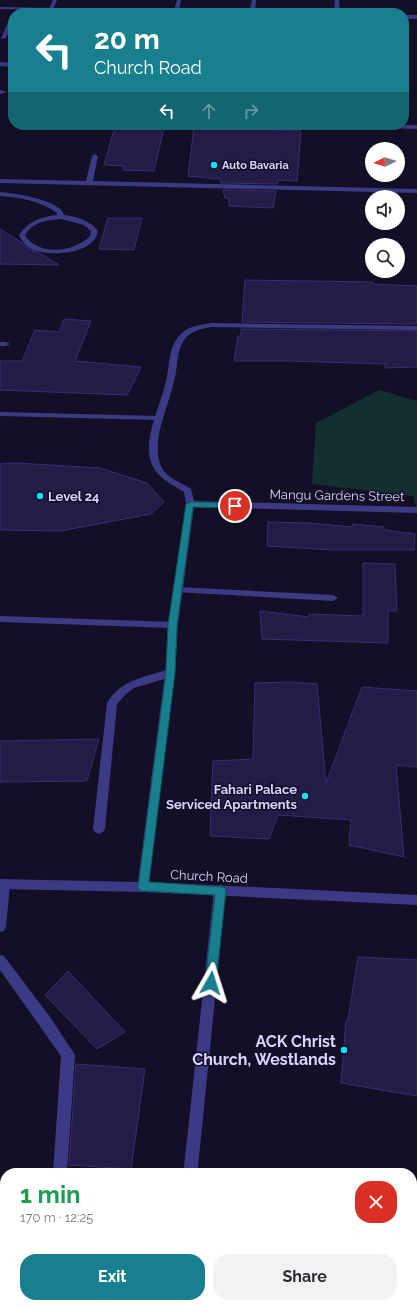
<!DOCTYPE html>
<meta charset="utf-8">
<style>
:root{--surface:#fff;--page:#f2f2f3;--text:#2b2b33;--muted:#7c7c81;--accent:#187f8f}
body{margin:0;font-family:Raleway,sans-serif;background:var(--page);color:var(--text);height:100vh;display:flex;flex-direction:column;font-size:15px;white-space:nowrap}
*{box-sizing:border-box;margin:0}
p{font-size:13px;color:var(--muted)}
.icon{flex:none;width:22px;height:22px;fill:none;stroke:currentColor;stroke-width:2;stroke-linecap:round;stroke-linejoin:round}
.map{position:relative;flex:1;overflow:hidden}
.sheet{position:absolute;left:0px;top:1168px;width:417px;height:140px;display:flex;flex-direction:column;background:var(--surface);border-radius:16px 16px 0 0;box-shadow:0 1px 3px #0004}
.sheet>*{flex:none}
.banner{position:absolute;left:8px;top:8px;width:401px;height:122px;border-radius:16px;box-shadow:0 1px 3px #0004;background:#187f8f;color:#fff;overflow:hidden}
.needle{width:26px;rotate:265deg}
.tools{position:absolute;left:365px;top:142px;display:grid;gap:8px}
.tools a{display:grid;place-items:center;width:40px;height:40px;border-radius:50%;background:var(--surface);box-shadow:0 1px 3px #0004;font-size:20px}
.pin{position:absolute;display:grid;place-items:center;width:34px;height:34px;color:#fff;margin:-17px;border:2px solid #fff;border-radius:50%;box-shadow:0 1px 4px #0007}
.me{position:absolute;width:44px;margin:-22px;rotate:6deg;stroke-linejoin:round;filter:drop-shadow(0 0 3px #0008)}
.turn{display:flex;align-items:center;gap:14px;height:84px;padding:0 20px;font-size:18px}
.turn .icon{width:52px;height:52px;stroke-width:2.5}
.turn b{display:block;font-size:28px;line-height:34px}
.lanes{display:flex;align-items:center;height:38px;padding:0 20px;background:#0003;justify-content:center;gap:20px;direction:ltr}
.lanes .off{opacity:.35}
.round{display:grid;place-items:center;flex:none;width:42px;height:42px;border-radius:16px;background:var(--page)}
.overview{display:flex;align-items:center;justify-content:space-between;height:68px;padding:0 20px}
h1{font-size:24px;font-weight:700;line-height:30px;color:#1e9e55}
.button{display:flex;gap:8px;margin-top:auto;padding:8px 20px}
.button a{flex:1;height:46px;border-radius:16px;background:var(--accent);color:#fff;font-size:16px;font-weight:700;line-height:46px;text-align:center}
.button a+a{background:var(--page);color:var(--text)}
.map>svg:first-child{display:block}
.green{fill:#12302f}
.building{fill:#241b47;stroke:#3b2d73}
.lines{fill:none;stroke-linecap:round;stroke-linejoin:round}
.lane{fill:#3d3a85;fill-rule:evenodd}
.street{fill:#3d3a85;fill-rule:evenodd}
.route{fill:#187f8f;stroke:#10535d}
.poi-dot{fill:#00e5ff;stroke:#130f26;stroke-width:1.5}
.labels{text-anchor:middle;stroke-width:3;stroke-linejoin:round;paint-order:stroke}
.far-poi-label{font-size:11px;font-weight:bold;fill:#d9d4ff;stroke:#130f26;text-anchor:start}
.street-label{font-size:13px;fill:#d9d4ff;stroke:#130f26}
.poi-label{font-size:13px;font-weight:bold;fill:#d9d4ff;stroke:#130f26;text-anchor:start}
.near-poi-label{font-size:16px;font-weight:bold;fill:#d9d4ff;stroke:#130f26;text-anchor:end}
</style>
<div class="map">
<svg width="417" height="1308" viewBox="0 0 417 1308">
<rect width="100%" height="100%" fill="#130f26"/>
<!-- green -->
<polygon class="green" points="379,390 417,401 417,510 413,496 312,484 316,423"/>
<!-- building -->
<g class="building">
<polygon points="115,127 164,128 154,171 123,170 124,166 104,165"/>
<polygon points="194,127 301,131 297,181 278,180 277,184 221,183 220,179 188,176"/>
<polygon points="223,190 276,191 273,208 229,206 229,198 225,198"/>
<polygon points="108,218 142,218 134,250 99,249"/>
<polygon points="0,229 21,242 28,249 39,253 59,265 0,264"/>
<polygon points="245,280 373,282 373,284 417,286 417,324 242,322"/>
<polygon points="64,319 91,321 75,361 141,367 127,395 0,390 0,361 22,361 35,330 59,332"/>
<polygon points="241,329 417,331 417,367 385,368 385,364 290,361 234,361 238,336 241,336"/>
<polygon points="16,463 100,468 147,483 164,502 151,514 60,531 0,530 0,464"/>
<polygon points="268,522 310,523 352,527 353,524 384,527 384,530 415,534 414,550 333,550 267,546"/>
<polygon points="363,563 395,564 397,611 388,611 388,643 262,639 260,611 309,617 309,614 363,616"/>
<polygon points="290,682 317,684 326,783 362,687 417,691 417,767 396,765 404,857 349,845 351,820 278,815 269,839 210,836 213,761 253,759 255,683"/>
<polygon points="99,739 87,781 0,782 0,741"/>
<polygon points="358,957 417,960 417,1096 341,1083 346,1020 348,1020"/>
<polygon points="68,971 125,1032 97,1049 45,995"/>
<polygon points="76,1064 145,1069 131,1169 69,1165"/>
</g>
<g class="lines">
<!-- lane -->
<g class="lane">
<polygon points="53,0 57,0 53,9 51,10 49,9"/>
<polygon points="252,0 256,0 255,13 249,13"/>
<polygon points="161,11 165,11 166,13 160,13"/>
<polygon points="13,15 13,22 6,38 1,39 10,17"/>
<polygon points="95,154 98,156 93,181 417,189 417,193 0,183 0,179 86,181 92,156"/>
<path d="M0,192c14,1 61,8 64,23 13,2 26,5 34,16 -4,24 -49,26 -67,18 -6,-3 -9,-8 -12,-14 9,-14 22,-18 38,-20v-2c-16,-12 -38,-16 -57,-17zM61,219l23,6 7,6 -1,5c-15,16 -52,21 -65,-1 8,-13 22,-15 36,-16z"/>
<polygon points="0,342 6,342 10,344 6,346 0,346"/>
<polygon points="0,412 158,416 162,418 158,420 0,416"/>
<polygon points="178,587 333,595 338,598 333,601 175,592 173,590"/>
<polygon points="0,616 173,622 178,625 173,628 0,622"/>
<path d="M170,669l4,1 1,3 -1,3 -40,12 -8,6 -9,10 -12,125 -2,3 -4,2 -4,-2 -2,-3 14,-126c14,-24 39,-26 63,-34z"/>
<polygon points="4,879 8,881 10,884 6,927 4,931 0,932 0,880"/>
<polygon points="220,885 224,886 226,890 198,1167 196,1172 186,1172 184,1167 214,890 216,886"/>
<polygon points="0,955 4,956 50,1017 75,1055 67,1173 53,1173 61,1056 0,970"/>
<polygon points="5,1223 5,1240 0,1242 0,1225"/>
</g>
<!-- street -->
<g class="street">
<polygon points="177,0 181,0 179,11 218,11 221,13 0,9 0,7 174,10"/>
<polygon points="335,0 339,0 340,13 334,13"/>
<rect x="404" y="15" width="13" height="4"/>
<polygon points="0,62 13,63 13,67 0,66"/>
<polygon points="0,90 7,92 0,94"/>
<polygon points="334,125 417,125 417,129 337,127"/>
<path d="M211,323l206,3v4l-206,-3c-10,2 -21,4 -27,13 -8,12 -6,28 -10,41 -5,25 -25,63 -12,87 5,10 20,15 29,21l3,12 223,6v6l-223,-6 -16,118 -3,48 -26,209 268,13v10l-274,-13 -143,-3v-10l138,3 27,-209 3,-48 18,-121 -2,-12c-13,-8 -28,-15 -33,-30 -8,-24 10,-57 15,-81 4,-15 2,-34 14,-46 8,-9 20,-10 31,-12z"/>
</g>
</g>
<!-- route -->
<polygon class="route" points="190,502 235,503 239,506 235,508 193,507 177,625 175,673 149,882 224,887 226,890 216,983 215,986 211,988 207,986 205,983 215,895 143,891 139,890 138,887 166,673 168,625 186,504"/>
<!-- markers -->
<g class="poi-dot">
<circle cx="214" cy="165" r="4"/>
<circle cx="40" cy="496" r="4"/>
<circle cx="305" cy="796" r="4"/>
<circle cx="344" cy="1050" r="4"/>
</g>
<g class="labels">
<!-- far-poi labels -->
<g class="far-poi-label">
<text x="222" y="169">Auto Bavaria</text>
</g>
<!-- street labels -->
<g class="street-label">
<text transform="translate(337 495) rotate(1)" y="5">Mangu Gardens Street</text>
<text transform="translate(209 876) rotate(3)" y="5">Church Road</text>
</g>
<!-- poi labels -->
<g class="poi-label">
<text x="48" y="501">Level 24</text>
<text x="297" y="794" text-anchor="end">Fahari Palace<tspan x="297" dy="15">Serviced Apartments</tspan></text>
</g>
<!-- near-poi labels -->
<g class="near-poi-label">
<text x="336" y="1047">ACK Christ<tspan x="336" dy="18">Church, Westlands</tspan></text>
</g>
</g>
</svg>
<div class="tools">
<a><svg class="needle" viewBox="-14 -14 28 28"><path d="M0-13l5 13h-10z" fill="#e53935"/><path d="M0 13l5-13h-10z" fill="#7c7c81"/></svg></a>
<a><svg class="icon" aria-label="sound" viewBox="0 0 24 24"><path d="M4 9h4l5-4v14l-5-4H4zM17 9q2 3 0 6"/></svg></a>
<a><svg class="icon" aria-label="search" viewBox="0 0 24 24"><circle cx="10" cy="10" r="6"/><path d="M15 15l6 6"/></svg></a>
</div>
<div class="pin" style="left:235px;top:506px;background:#d93025"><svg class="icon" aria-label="arrive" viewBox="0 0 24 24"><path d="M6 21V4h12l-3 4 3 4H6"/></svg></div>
<svg class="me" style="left:211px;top:983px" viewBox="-20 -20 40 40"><path d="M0-17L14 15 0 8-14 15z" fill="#187f8f" stroke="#fff" stroke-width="4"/></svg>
<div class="banner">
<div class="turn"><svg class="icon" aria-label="left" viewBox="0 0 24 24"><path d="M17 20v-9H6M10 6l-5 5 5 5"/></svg><div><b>20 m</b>Church Road</div></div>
<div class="lanes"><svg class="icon" aria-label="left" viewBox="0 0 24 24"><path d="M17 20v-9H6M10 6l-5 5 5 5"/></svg><svg class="icon off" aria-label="ahead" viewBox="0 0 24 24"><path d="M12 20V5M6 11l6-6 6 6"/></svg><svg class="icon off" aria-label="right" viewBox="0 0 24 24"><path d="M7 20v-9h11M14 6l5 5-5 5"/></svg></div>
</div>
<section class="sheet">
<div class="overview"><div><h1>1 min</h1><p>170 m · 12:25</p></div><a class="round" style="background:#d93025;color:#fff"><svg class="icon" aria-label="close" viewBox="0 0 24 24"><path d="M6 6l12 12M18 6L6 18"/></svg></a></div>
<div class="button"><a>Exit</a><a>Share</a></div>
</section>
</div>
